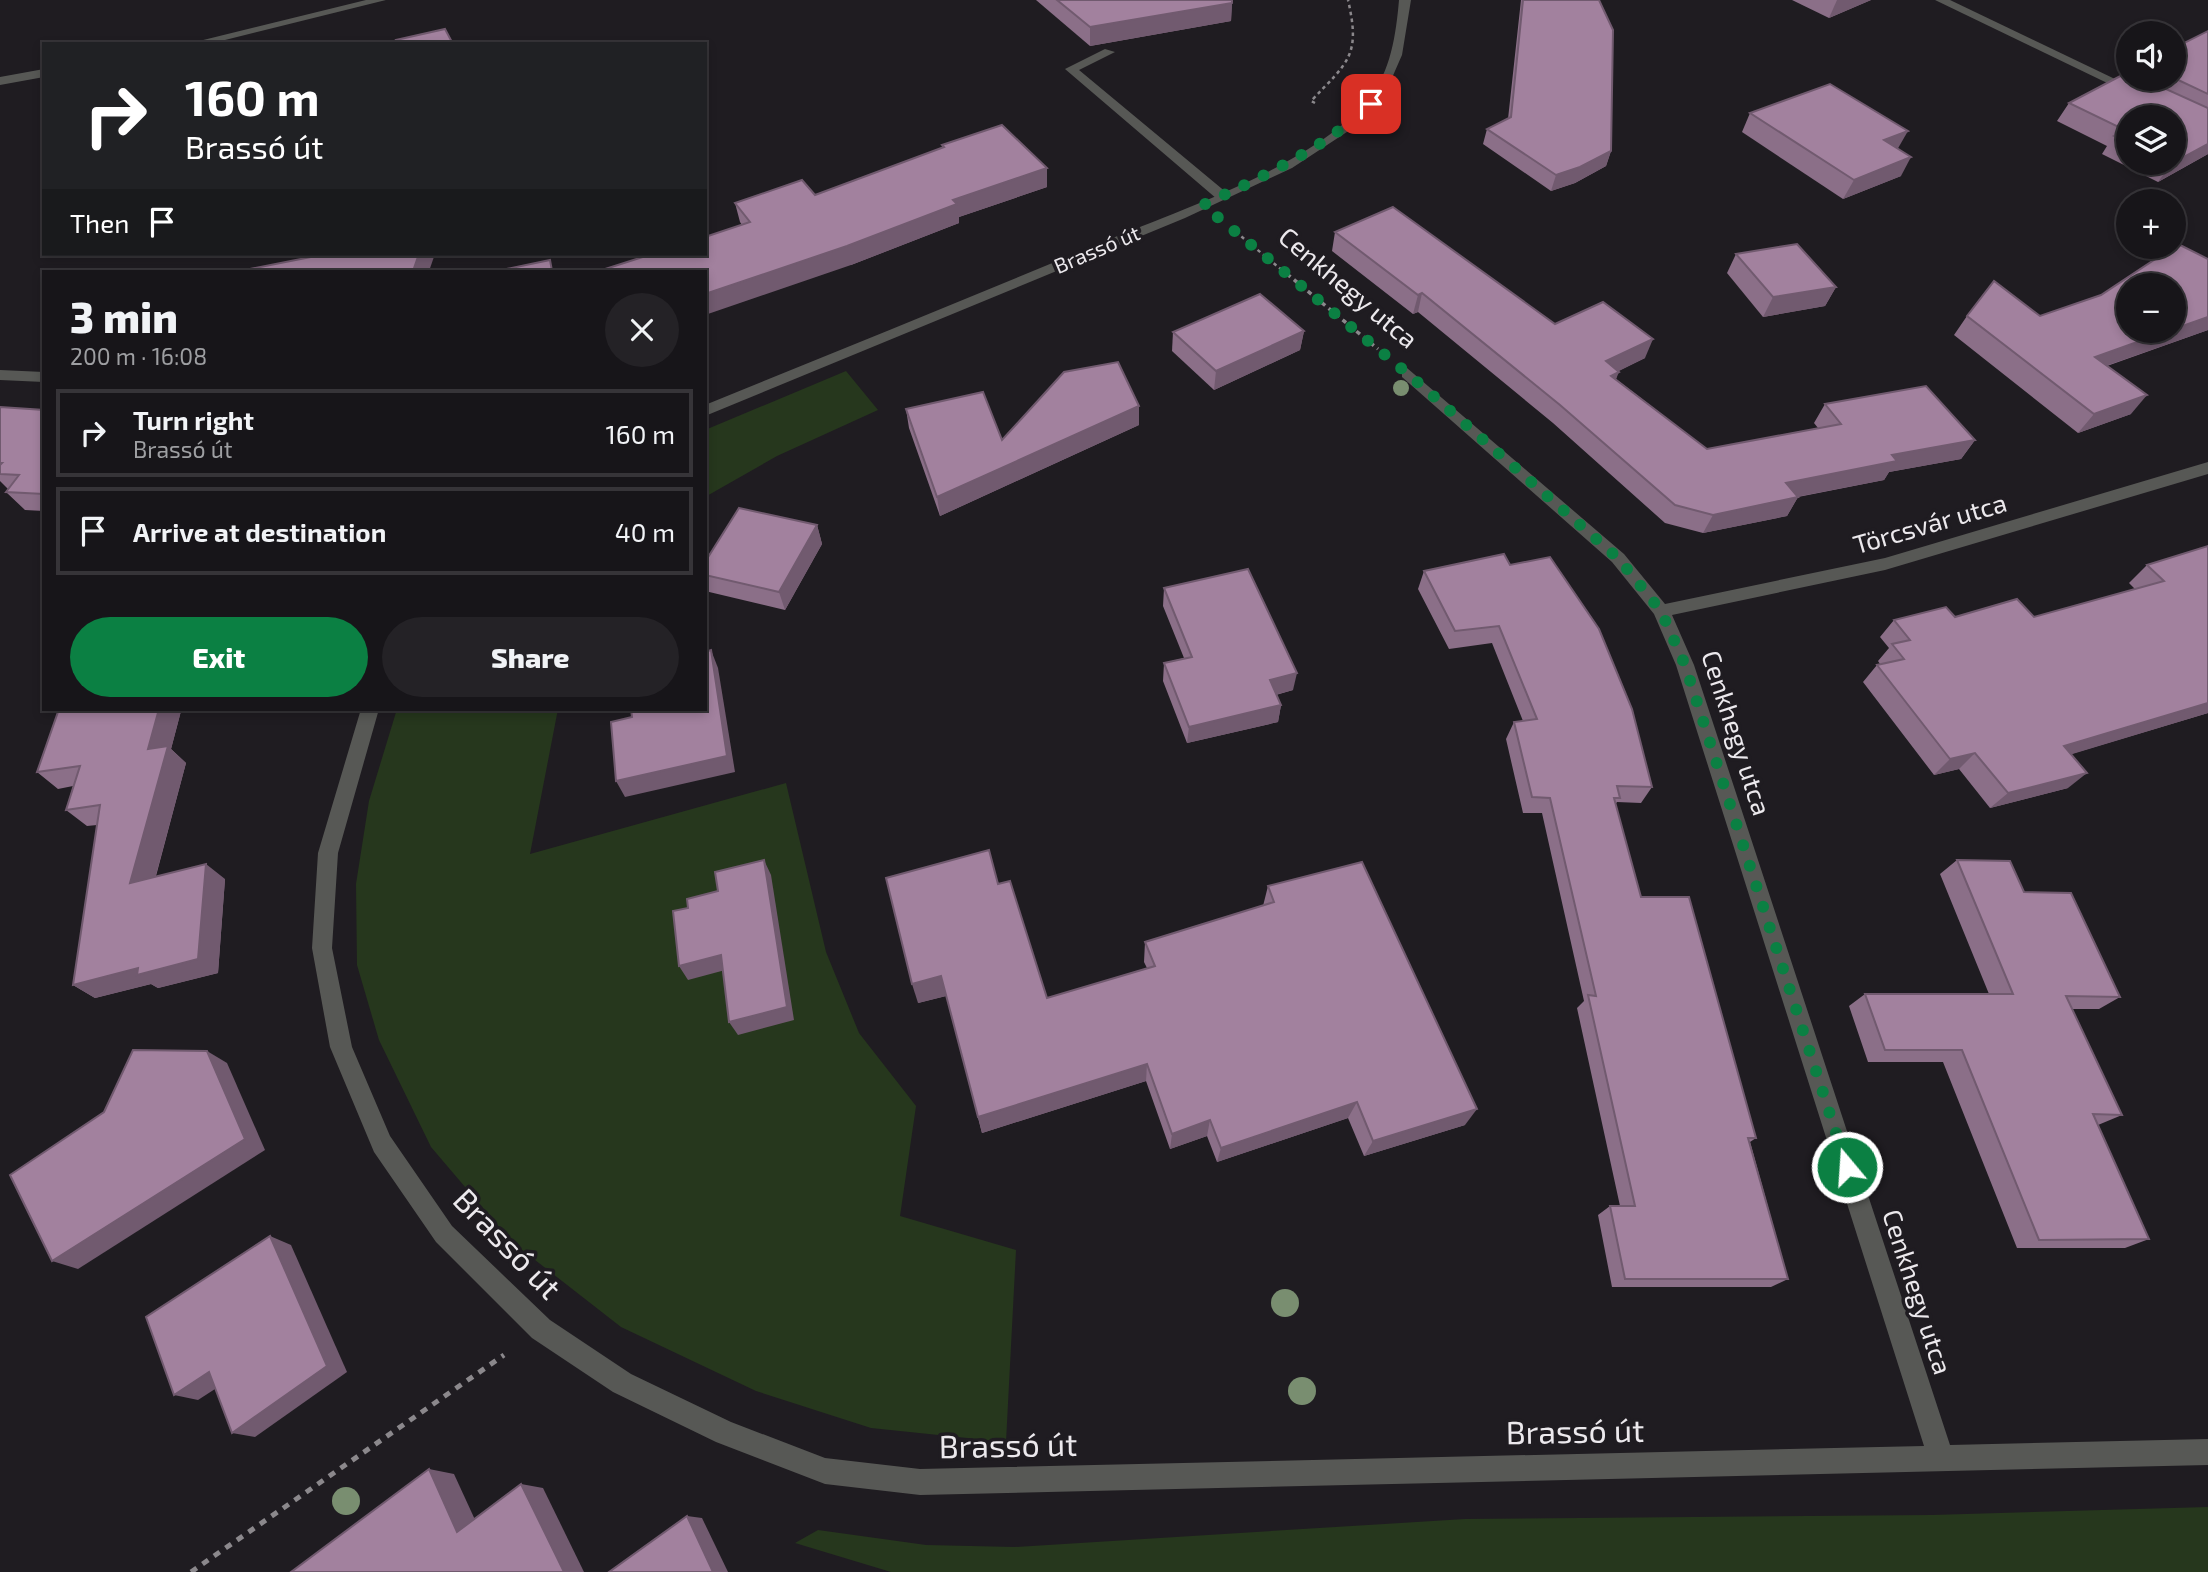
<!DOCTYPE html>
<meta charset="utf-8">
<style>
:root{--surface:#171519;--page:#242226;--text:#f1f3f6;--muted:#9e9fa2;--line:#363438;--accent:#0b8043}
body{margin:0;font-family:"Exo 2",sans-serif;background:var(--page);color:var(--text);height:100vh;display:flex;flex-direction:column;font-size:26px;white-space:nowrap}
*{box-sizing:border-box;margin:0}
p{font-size:23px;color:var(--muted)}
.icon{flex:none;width:38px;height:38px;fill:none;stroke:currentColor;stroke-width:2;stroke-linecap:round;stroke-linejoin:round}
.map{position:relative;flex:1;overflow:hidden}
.sheet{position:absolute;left:42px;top:270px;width:665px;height:441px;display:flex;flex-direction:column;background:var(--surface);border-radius:0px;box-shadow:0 4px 10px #0003,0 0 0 2px var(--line)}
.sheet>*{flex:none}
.banner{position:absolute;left:42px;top:42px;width:665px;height:214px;border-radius:0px;box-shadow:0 4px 10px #0003,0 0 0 2px var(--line);background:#202124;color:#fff;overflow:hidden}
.fabs{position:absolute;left:2116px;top:21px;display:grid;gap:14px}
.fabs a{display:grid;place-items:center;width:70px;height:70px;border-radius:50%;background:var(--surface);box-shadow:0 4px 10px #0003,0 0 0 2px var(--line);font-size:35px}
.pin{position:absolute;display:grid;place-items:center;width:60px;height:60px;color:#fff;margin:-30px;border-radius:14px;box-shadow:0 4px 10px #0006}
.me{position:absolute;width:77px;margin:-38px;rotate:342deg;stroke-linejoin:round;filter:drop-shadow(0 0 5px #0008)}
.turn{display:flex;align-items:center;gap:24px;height:147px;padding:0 28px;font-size:32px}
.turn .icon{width:91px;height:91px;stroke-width:2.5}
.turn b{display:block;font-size:49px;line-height:60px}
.then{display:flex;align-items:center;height:66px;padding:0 28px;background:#0003;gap:14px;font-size:26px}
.round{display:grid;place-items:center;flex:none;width:74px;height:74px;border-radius:37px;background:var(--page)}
.overview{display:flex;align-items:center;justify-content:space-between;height:119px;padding:0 28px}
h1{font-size:42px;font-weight:800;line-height:52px}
.cta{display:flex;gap:14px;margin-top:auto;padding:14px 28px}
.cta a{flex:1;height:80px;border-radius:42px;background:var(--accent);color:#fff;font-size:28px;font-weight:800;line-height:80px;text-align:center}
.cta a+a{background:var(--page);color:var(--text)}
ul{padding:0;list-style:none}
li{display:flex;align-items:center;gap:21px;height:88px;margin:0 14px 10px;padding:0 14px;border:4px solid var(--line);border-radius:0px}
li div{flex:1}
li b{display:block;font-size:26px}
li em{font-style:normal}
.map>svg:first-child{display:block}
.green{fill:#26371d}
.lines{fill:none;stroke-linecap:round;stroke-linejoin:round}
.path-far2{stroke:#8b888c;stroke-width:2.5;stroke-dasharray:3.5 3.5;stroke-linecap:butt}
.path-far1{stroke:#8b888c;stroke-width:3.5;stroke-dasharray:4.5 4.5;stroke-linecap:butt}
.path{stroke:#8b888c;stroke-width:5;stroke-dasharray:7 7;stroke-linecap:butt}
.service{fill:#575855;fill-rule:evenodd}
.minor{fill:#575855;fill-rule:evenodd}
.tree{fill:#798e70}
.wall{fill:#8b6f88;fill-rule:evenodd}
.shaded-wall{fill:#715a6f}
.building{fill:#a2819e;stroke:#715a6f;stroke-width:2}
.route{stroke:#0b8043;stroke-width:12;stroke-dasharray:0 21.6}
.labels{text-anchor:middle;stroke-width:7;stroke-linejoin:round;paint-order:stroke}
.far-street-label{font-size:21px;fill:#ece9ed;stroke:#1f1c21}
.street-label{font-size:26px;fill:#ece9ed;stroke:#1f1c21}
.near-street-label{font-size:32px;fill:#ece9ed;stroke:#1f1c21}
</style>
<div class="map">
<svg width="2208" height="1572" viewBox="0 0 2208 1572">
<rect width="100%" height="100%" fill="#1f1c21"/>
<!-- green -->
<g class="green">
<polygon points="846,371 878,410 777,456 705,497 705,430"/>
<polygon points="397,709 558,709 530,854 786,783 826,952 859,1033 916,1106 900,1216 1016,1250 1006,1442 871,1428 756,1391 621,1327 512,1242 431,1147 379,1040 357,965 356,884 369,801"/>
<polygon points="2208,1507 2208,1572 891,1572 795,1543 818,1530 926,1545 1014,1547 1465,1519 1932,1515"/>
</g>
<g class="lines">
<!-- path-far2 -->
<g class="path-far2">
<path d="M1315,103l-4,-2c37,-39 50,-45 37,-101"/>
<polyline points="1236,232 1289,276"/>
</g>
<!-- path-far1 -->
<polyline class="path-far1" points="1287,274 1378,349"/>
<!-- path -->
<polyline class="path" points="191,1572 504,1355"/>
<!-- service -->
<polygon class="service" points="1105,49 1115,52 1079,70 1227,193 1227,199 1217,199 1065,69"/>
<!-- minor -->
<g class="minor">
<polygon points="366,0 386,0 209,44 187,44"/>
<path d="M1399,0h12l-9,55 -18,41 -31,32 -61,40 -107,50 -480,198v-11c133,-54 266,-108 398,-163 81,-34 207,-75 265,-142 23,-28 28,-66 31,-100z"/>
<polygon points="1935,0 1950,0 2140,91 2130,94"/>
<polygon points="44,69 44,77 0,85 0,77"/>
<polygon points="1407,368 1624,554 1665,604 1885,558 2208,462 2208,474 1885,570 1672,615 1694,665 1950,1445 2208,1439 2208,1465 920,1495 825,1484 716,1442 613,1392 532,1338 436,1242 374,1152 330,1047 312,948 318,853 361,709 379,709 338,853 332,948 352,1047 390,1136 452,1226 550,1320 631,1374 731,1422 825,1458 920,1469 1924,1446 1676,665 1654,614 1612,562 1402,377 1402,369"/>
<polygon points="0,370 44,372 44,382 0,380"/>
</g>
</g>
<!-- trees -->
<g class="tree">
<circle cx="1401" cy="388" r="8"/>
<circle cx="1285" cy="1303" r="14"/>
<circle cx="1302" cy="1391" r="14"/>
<circle cx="346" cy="1501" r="14"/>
</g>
<!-- wall -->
<g class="wall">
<polygon points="1036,0 1232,0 1231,21 1090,46"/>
<polygon points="1521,0 1599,0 1611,151 1606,166 1575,183 1551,191 1483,144 1487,129 1508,119"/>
<polygon points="1792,0 1871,0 1829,18"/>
<path d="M2208,31v123l-50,28 -56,-28 5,-8 -50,-25 12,-18 59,-24h46zM2128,117l46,46h-46z"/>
<polygon points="1750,113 1898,149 1901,176 1843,199 1742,132"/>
<polygon points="942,145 1047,168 1047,187 959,217 959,223 851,265 742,225 740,222 735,203 815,195 942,148"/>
<polygon points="1335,232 1555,324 1645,358 1618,371 1616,379 1707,449 1818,428 1814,423 1825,404 1975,440 1961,459 1889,472 1884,480 1798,497 1787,516 1703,533 1665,523 1553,423 1418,312 1413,314 1332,251"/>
<polygon points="1736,254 1836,287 1825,306 1763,317 1727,273"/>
<polygon points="1967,316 2040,316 2208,330 2107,366 2131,414 2078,433 1954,335"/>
<polygon points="1304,331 1300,350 1214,390 1172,351 1173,332"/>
<polygon points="0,407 44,410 44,511 25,510 6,492 8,489 0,481"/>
<polygon points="906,409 1002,440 1139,425 940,516 909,428"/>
<polygon points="817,525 822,544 785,610 705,591 705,562"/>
<polygon points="2208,546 2208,713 2071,754 2068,788 1990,808 1959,769 1934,775 1863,682 1877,665 1880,664 1878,661 1889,648 1880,637 1894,620 1955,617 2034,617 2135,589 2129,583 2147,565"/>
<polygon points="1504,554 1652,787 1641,803 1617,802 1615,805 1641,897 1756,1138 1750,1142 1788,1279 1771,1287 1612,1287 1598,1215 1610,1206 1620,1206 1577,1008 1584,1001 1542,813 1523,813 1506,739 1514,722 1523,721 1492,643 1449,649 1418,589 1424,571"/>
<polygon points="1164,588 1293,690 1276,695 1281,705 1278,722 1187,743 1163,681 1164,663 1184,658 1163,606"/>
<polygon points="181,711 171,749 186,763 156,876 225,879 218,973 158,988 151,984 95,998 73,985 97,825 87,826 66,810 73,786 58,789 37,772"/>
<polygon points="1957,860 2024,892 2120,997 2099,1009 2072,1009 2122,1115 2098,1125 2149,1239 2125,1248 2017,1248 1943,1062 1868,1062 1849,1006 1865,994 1989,994 1940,874"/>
<polygon points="998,884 1047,998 1147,968 1144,962 1145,942 1263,906 1268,886 1465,1125 1364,1156 1348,1118 1217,1162 1207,1136 1170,1149 1146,1081 982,1133 946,996 918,1003"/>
</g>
<!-- shaded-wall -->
<g class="shaded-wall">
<polygon points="1837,0 1871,0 1829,18"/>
<polygon points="1232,3 1231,21 1090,46 1090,27"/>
<polygon points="1908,131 1897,150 1884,140"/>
<polygon points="2208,144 2208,154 2158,182 2171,164"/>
<polygon points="1611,151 1606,166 1575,183 1551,191 1556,175"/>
<polygon points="1911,157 1901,176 1843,199 1854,180"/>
<polygon points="1047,168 1047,187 959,217 959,223 851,265 705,315 705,294 953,200"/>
<polygon points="419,254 435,254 429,271 413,271"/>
<polygon points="1836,287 1825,306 1763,317 1773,297"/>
<polygon points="1422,293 1418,312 1413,314 1418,295"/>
<polygon points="2208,317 2208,330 2080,375 2095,357 2168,331 2174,331 2174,329"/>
<polygon points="1304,331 1300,350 1214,390 1216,371"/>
<polygon points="1653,339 1645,358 1599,381 1606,361"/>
<polygon points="1619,372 1611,391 1611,376"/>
<polygon points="2147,395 2131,414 2078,433 2094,414"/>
<polygon points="1139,406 1139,425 940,516 937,497"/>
<polygon points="1975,440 1961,459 1889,472 1884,480 1775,501 1786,483 1892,455"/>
<polygon points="1798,497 1787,516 1703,533 1713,515"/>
<polygon points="817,525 822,544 785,610 779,592"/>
<polygon points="711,650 718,668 735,772 625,797 616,781"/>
<polygon points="1297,673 1293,690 1267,697 1270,680"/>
<polygon points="2208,703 2208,713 2046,762 2064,746"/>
<polygon points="1281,705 1278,722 1187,743 1189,727"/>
<polygon points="159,709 178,709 181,711 171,749 186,763 150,897 130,883 148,749"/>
<polygon points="1975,753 1959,769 1934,775 1950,759"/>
<polygon points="2087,773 2068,788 1990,808 2008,793"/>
<polygon points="764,860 771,875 794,1020 738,1035 729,1022"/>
<polygon points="206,864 225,879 218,973 158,988 151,984 95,998 73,985"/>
<polygon points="721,955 729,969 688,980 679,966"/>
<polygon points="941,976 946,996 918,1003 912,984"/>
<polygon points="207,1051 227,1063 265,1150 78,1269 52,1261"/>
<polygon points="1147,1064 1146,1081 982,1133 978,1117"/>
<polygon points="1357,1102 1348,1118 1217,1162 1221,1148"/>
<polygon points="1477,1109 1465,1125 1364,1156 1373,1141"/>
<polygon points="1210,1120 1207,1136 1170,1149 1172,1134"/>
<polygon points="270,1236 291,1245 347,1372 255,1437 232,1433"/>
<polygon points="209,1372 232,1378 198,1400 174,1395"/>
<polygon points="429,1469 454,1474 482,1535 457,1532"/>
<polygon points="521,1484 543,1488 584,1572 564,1572"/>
<polygon points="687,1516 702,1518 728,1572 713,1572"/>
</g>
<!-- building -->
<g class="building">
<polygon points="1057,0 1232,0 1232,3 1090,27"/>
<polygon points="1523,0 1599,0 1613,30 1611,151 1580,167 1556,175 1487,129 1511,117"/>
<polygon points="445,29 453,44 398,44 396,40"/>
<polygon points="2208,31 2208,94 2174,78 2174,48"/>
<polygon points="2128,72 2128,79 2144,79 2208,108 2208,144 2171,164 2168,163 2174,163 2174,117 2128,117 2128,143 2114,136 2125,130 2069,103"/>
<polygon points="1830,84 1908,131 1884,140 1911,157 1854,180 1750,113"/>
<polygon points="1002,125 1047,168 953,200 957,204 847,246 705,294 705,271 599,271 652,254 705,254 705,237 750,222 735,203 802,180 815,195 944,147 942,145"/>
<polygon points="1393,207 1555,324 1603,302 1653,339 1606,361 1619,372 1611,376 1707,449 1841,424 1825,404 1926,386 1975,440 1892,455 1897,461 1786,483 1798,497 1713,515 1675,505 1560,405 1422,293 1418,295 1335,232"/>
<polygon points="1797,244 1836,287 1773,297 1736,254"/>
<polygon points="2178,244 2208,259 2208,317 2174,329 2174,285 2128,285 2128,331 2168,331 2095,357 2147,395 2094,414 1967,316 1994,281 2040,316 2101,295"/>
<polygon points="326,254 419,254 413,271 240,271"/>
<polygon points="550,260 552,271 497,271"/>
<polygon points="1260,294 1304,331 1216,371 1173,332"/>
<polygon points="1118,362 1139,406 937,497 906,409 983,392 1002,440 1064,372"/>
<polygon points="0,407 44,410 44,494 6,492 19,475 0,474 0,465 2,463 0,463"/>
<polygon points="739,508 817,525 779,592 705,575 705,562"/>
<polygon points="2208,546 2208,703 2064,746 2087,773 2008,793 1975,753 1950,759 1877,665 1904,659 1892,644 1910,640 1894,620 1946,607 1955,617 2017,599 2034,617 2164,581 2147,565"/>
<polygon points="1504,554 1510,565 1550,557 1599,629 1632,709 1652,787 1617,786 1620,798 1614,798 1641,897 1689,897 1756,1138 1748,1138 1788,1279 1625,1279 1610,1206 1635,1206 1588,995 1596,996 1550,798 1532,797 1514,722 1537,719 1499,626 1455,631 1424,571"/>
<polygon points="1248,569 1297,673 1270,680 1281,705 1189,727 1164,663 1192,657 1164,588"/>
<polygon points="711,650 727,756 616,781 611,722 632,717 631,709 705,709 705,652"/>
<polygon points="59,709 159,709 148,749 168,746 130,883 206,864 198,959 137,975 138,968 73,985 100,805 66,810 80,766 37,772"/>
<polygon points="989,850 998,884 1010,881 1047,998 1155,966 1145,942 1274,902 1268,886 1362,862 1477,1109 1373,1141 1357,1102 1221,1148 1210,1120 1172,1134 1147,1064 978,1117 941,976 912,984 886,878"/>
<polygon points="764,860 787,1007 729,1022 721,955 679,966 673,911 688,908 687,899 718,891 715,872"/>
<polygon points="1957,860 2010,861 2024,892 2071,893 2120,997 2066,996 2122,1115 2093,1114 2149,1239 2039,1240 1962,1050 1885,1050 1865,994 2013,994"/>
<polygon points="133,1050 207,1051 245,1139 52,1261 10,1175 104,1112"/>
<polygon points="270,1236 327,1366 232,1433 209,1372 174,1395 146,1317"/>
<polygon points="429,1469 457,1532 521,1484 564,1572 291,1572"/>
<polygon points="687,1516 713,1572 609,1572"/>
</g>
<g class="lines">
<!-- route -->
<path class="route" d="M1371,104c-49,46 -108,72 -168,101l204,168 211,185 43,53 24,54 162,502"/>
</g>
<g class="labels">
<!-- far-street labels -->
<g class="far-street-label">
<text transform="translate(1097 250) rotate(-23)" y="7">Brassó út</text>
</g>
<!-- street labels -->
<g class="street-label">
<text transform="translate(1348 288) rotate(40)" y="9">Cenkhegy utca</text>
<text transform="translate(1930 524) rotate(-16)" y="9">Törcsvár utca</text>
<text transform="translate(1736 733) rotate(72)" y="9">Cenkhegy utca</text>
<text transform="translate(1917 1292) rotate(72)" y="9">Cenkhegy utca</text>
</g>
<!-- near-street labels -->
<g class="near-street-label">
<text transform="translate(507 1244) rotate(46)" y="11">Brassó út</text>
<text transform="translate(1575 1432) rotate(-1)" y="11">Brassó út</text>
<text transform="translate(1008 1446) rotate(-1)" y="11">Brassó út</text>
</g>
</g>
</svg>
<div class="fabs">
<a><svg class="icon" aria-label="sound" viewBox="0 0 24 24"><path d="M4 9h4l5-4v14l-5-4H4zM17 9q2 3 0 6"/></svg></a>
<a><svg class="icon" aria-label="layers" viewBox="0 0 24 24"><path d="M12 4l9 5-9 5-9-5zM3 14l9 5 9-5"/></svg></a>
<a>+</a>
<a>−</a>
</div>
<div class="pin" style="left:1371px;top:104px;background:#d93025"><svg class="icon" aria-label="arrive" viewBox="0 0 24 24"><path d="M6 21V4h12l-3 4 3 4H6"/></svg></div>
<svg class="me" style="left:1847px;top:1167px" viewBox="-20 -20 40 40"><circle r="17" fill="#0b8043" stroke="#fff" stroke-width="3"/><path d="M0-11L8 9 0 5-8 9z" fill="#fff"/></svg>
<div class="banner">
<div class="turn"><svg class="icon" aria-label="right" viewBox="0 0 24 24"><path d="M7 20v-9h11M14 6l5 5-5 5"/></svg><div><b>160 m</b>Brassó út</div></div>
<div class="then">Then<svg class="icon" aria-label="arrive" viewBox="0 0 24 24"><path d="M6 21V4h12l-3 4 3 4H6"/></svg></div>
</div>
<section class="sheet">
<div class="overview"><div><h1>3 min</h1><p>200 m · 16:08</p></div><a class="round"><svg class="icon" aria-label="close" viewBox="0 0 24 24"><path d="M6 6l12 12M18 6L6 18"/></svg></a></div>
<ul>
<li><svg class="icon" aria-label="right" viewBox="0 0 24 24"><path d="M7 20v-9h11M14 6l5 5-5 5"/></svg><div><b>Turn right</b><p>Brassó út</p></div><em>160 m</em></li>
<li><svg class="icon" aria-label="arrive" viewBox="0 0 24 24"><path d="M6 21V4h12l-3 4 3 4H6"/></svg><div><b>Arrive at destination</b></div><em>40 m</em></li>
</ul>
<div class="cta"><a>Exit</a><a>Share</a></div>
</section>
</div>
